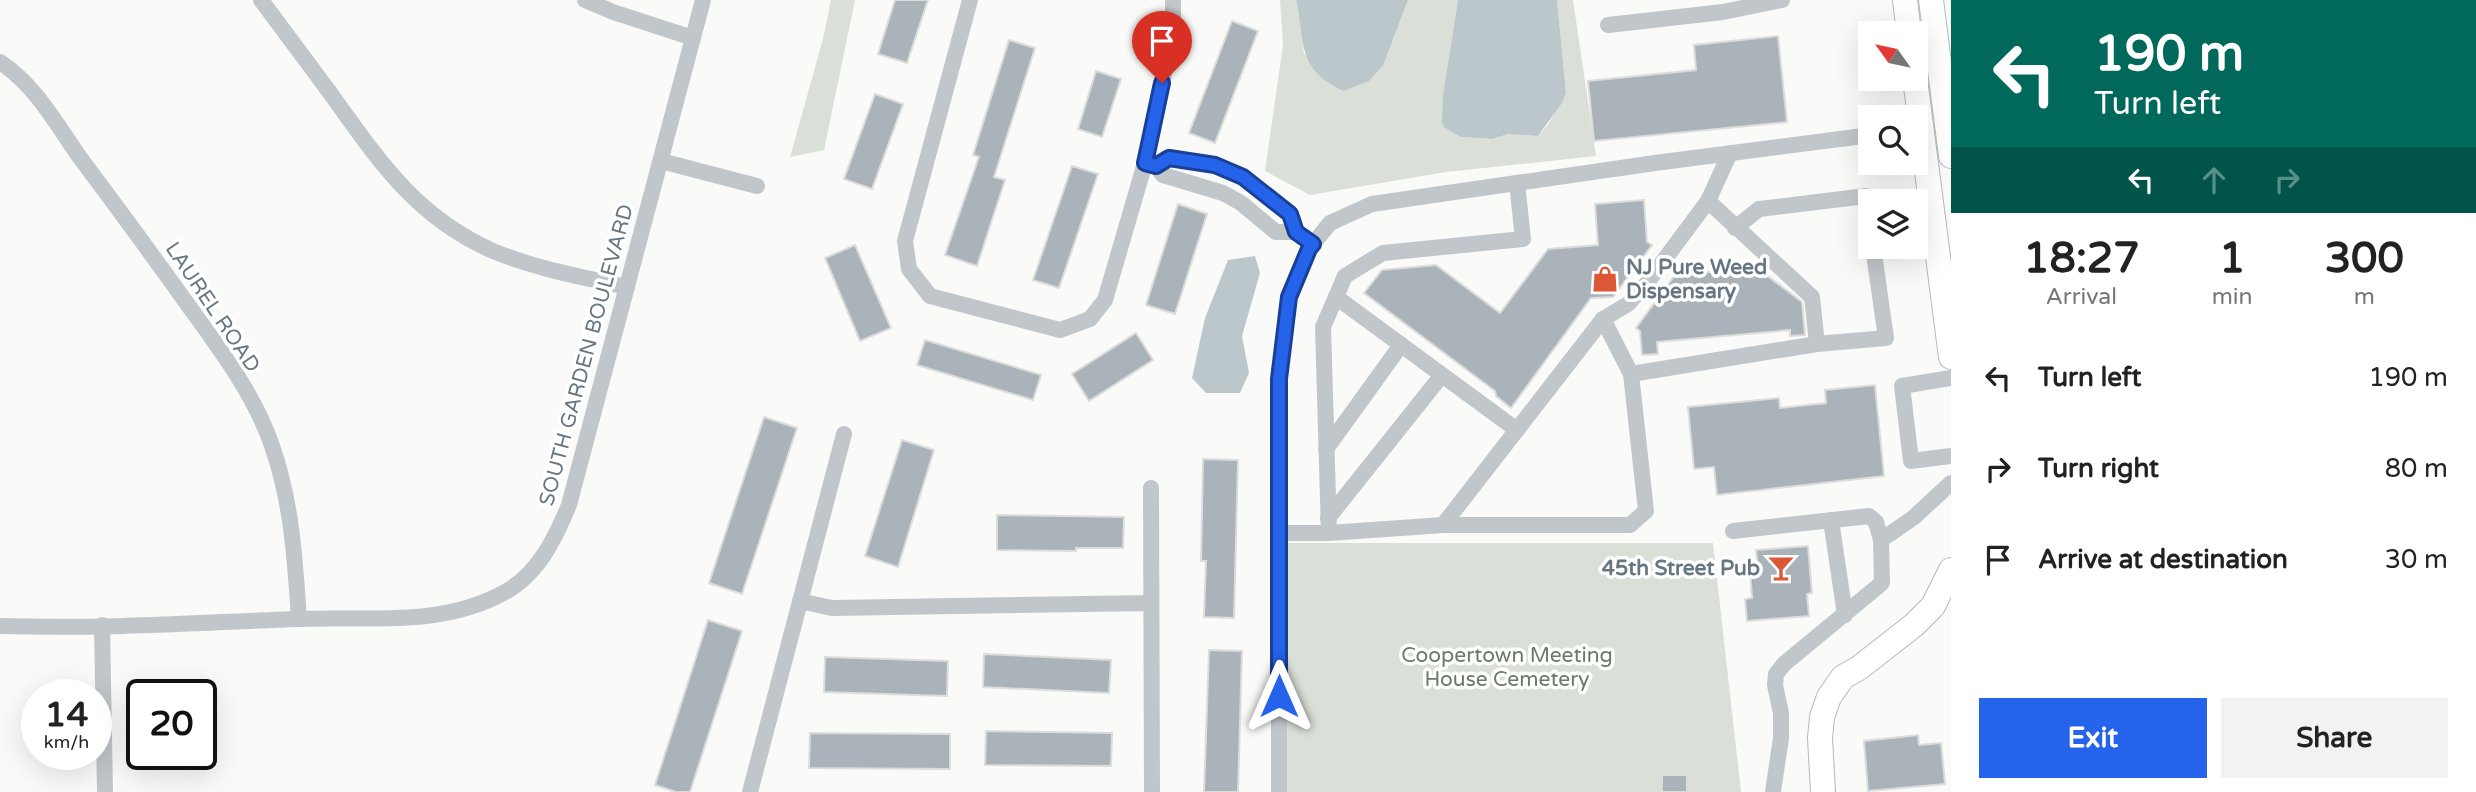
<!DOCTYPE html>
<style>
:root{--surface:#fff;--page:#f2f2f2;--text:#222;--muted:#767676;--accent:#2563eb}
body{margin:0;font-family:"Varela Round",sans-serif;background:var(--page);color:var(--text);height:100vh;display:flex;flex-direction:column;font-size:26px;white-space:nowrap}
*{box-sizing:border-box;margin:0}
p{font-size:23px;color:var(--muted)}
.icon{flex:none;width:38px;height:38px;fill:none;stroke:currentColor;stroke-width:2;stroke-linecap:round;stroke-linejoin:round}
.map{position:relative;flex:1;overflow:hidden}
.drawer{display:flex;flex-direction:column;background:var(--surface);width:525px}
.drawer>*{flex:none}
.guide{background:#00695c;color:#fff;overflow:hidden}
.needle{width:46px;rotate:303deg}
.tools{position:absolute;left:1858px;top:21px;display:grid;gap:14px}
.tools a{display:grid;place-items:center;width:70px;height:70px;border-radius:0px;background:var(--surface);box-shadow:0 7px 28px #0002;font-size:35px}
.speed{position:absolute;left:21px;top:679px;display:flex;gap:14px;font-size:35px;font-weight:700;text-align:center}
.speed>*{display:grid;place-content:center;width:91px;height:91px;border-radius:50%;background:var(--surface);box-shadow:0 7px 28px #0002;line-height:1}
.speed small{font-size:18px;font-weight:400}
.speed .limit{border:4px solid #111;border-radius:10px;background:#fff;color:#111}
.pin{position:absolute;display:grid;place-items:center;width:60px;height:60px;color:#fff;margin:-72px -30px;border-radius:50% 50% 50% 0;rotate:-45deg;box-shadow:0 0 7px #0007}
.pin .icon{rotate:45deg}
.me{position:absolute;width:77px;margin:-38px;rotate:0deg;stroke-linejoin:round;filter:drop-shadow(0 0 5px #0008)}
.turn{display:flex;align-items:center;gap:24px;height:147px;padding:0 28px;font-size:32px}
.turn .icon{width:91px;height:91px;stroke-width:2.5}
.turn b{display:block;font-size:49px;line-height:60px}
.lanes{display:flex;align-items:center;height:66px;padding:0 28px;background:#0003;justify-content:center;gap:35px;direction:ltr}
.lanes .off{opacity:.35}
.eta{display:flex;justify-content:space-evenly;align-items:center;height:119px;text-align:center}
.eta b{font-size:42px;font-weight:700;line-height:49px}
.cta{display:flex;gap:14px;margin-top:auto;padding:14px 28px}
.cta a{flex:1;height:80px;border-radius:0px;background:var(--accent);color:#fff;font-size:28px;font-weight:700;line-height:80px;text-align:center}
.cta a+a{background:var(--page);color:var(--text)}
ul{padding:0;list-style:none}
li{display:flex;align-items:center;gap:21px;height:91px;padding:0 28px}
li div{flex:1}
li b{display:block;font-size:26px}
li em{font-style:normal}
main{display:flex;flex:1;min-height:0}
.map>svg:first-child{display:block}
.green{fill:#dadfd7}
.water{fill:#bbc7cb}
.building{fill:#aab3b9;stroke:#dcdcda;stroke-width:2}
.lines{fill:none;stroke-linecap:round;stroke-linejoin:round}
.highway-casing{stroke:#b5b9bd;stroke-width:26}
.minor{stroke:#c1c6ca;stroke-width:16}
.highway{stroke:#fff;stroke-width:24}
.route-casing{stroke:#184099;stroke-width:18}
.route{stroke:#2563eb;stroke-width:12}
.labels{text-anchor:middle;stroke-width:7;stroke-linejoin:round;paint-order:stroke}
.poi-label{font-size:21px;font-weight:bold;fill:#667782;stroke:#fff;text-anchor:start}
.street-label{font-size:21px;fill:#667782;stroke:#fff}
.park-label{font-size:21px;fill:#697a65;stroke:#fff}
</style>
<main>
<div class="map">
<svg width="1951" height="792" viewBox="0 0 1951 792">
<rect width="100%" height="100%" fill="#fafaf8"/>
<!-- green -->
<g class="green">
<polygon points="831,0 855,0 824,150 790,157 823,39"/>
<polygon points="1280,0 1296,0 1300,16 1304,54 1384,65 1408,0 1458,0 1443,95 1461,137 1492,139 1508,134 1538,136 1548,125 1566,92 1557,0 1573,0 1596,156 1446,172 1310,195 1265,171 1283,45"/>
<polygon points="1285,543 1713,543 1741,792 1287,792"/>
</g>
<!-- water -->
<g class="water">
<path d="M1296,0h112l-24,64 -15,17 -26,10c-8,-5 -18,-9 -24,-16 -21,-20 -16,-49 -23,-75z"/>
<polygon points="1458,0 1557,0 1566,92 1562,103 1538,136 1508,134 1492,139 1461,137 1444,127 1442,121 1443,95"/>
<polygon points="1255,256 1260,273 1242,336 1249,373 1240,393 1206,393 1192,378 1205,318 1228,260"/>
</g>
<!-- building -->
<g class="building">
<polygon points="895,0 928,0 907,63 878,54"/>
<polygon points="1232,21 1258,31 1215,143 1189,133"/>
<polygon points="1778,36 1787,122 1594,141 1588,81 1696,70 1694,45"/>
<polygon points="1009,40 1035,48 994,177 1005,180 977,266 945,255 979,157 973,155"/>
<polygon points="1096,71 1121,79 1102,137 1078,129"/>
<polygon points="875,94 903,104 872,189 844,179"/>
<polygon points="1072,166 1098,174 1059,288 1033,280"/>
<polygon points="1644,200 1647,242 1652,245 1613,297 1591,298 1511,408 1496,396 1495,391 1364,293 1382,270 1436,265 1500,313 1548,249 1598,245 1595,204"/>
<polygon points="1178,204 1207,214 1175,314 1146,305"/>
<polygon points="855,245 891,328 860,341 825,258"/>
<polygon points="1757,268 1802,302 1805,335 1790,336 1790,330 1657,342 1658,354 1642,355 1640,331 1636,328 1675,275"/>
<polygon points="1136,333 1153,360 1089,401 1072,374"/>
<polygon points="925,340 1041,375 1033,400 917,365"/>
<polygon points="1875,385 1884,476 1717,495 1714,467 1694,469 1688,407 1779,398 1780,408 1826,403 1825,390"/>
<polygon points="764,417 797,428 742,594 709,583"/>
<polygon points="902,440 934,450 898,567 865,556"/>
<polygon points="1203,459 1238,460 1234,618 1204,617 1206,561 1201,561"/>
<polygon points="997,515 1124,517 1123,548 1076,548 1076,551 997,550"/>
<polygon points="1808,546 1812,593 1807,594 1809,616 1747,621 1745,599 1752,598 1750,569 1758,568 1756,550"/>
<polygon points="708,620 742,631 690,792 676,792 655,785"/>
<polygon points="1209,650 1242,651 1238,792 1204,792"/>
<polygon points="984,654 1111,660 1109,693 983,687"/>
<polygon points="825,657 948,661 947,696 824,692"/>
<polygon points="986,731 1112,733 1111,766 985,765"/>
<polygon points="810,733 950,734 950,769 809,768"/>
<polygon points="1918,735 1919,745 1941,743 1945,784 1868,791 1864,741"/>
<rect x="1662" y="775" width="25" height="17"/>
</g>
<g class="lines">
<!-- highway casing -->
<g class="highway-casing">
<g id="highway">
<polyline points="1905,0 1909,33"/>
<polyline points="1931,0 1951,156"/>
<polyline points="1915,79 1951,357"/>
<polyline points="1823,792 1820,738 1822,717 1829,697 1843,677 1859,668 1914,625 1933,606 1951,570"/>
</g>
</g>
<!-- minor -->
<g class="minor">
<path d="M261,0c22,30 45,60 67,90 49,68 86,126 165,161 43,18 89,26 134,36"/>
<polyline points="585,0 613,12 693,38"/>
<polyline points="970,0 905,241 909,269 930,296 1060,330 1090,319 1105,300 1145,163 1173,30 1173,0"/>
<polyline points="1608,25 1723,12 1782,0"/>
<path d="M0,62c37,25 56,62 81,97 36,48 72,97 107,146 31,43 67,90 84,141 20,57 23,114 27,173"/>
<polyline points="661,161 757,186"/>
<polyline points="1145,163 1156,166 1163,175 1223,193 1241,203 1276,232 1296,232 1313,245"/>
<polyline points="1156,166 1169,158 1215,165 1243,177 1290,214 1296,232"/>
<polyline points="1735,228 1759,209 1866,196 1871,229"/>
<polyline points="1336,297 1517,430"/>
<polyline points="1603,319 1631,374"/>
<polyline points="1817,344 1886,338 1873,247"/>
<polyline points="1951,378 1902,386 1911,461 1951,456"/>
<polyline points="1326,449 1401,345"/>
<polyline points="1151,488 1152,792"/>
<polyline points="1328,518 1442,375"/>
<polyline points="1831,520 1845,615"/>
<polyline points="1443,525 1603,319 1628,304 1647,283 1708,201 1730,153"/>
<polyline points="1733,531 1869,516 1876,522 1881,540"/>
<polyline points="1279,533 1329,533 1443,525 1630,525 1646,511 1631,374 1817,344 1812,297 1708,201"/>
<polyline points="1329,533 1323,327 1345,276 1383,253 1523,239 1517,183"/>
<polyline points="800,601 832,608 1151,603"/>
<polyline points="102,625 105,792"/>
<path d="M0,626c99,3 198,-3 297,-7 70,-3 144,9 208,-27 33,-18 50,-53 64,-87l134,-505"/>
<polyline points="750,792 844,434"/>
<polyline points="1279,792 1279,379 1289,297 1309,249 1330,223 1372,204 1655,163 1871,135"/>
<polyline points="1773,792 1781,738 1781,713 1775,685 1776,674 1784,664 1882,583 1881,540 1913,518 1951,483"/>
</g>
<!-- highway -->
<use href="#highway" class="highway"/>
</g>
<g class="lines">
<!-- route casing -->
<g class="route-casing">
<polyline id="route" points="1162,83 1145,163 1156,166 1169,158 1215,165 1243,177 1290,214 1296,232 1313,244 1309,249 1289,297 1279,379 1279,696"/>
</g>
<!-- route -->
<use href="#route" class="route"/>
</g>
<!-- icons -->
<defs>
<g id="shop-bare" transform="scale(2.1)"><path d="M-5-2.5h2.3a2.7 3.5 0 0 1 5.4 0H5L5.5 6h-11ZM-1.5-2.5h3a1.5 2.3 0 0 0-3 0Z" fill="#dc5736" stroke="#fff" stroke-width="2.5" paint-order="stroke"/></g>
<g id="bar-bare" transform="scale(2.1)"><path d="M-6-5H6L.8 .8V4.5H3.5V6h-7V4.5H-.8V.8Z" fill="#dc5736" stroke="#fff" stroke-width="2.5" paint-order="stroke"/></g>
</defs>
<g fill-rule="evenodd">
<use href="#shop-bare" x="1605" y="279"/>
<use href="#bar-bare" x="1781" y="568"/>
</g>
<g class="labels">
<!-- poi labels -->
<g class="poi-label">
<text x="1626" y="274">NJ Pure Weed<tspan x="1626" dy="24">Dispensary</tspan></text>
<text x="1760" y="575" text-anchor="end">45th Street Pub</text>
</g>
<!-- street labels -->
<g class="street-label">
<text transform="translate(213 307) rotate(56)" y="7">LAUREL ROAD</text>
<text transform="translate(586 355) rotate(-75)" y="7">SOUTH GARDEN BOULEVARD</text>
</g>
<!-- park labels -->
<g class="park-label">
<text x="1507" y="662">Coopertown Meeting<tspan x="1507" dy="24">House Cemetery</tspan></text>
</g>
</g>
</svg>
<div class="tools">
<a><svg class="needle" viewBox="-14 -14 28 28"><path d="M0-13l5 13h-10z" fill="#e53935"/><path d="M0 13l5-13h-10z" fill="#767676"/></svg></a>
<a><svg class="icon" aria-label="search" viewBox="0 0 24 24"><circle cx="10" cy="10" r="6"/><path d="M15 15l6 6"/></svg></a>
<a><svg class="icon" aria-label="layers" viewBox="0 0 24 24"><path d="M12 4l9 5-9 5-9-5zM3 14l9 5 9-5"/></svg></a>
</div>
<div class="speed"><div>14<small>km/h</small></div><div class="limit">20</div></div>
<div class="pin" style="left:1162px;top:83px;background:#d93025"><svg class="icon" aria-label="arrive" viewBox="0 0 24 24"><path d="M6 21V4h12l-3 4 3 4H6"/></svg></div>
<svg class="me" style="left:1279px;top:696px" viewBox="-20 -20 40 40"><path d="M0-17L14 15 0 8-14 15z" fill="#2563eb" stroke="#fff" stroke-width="4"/></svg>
</div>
<section class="drawer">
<div class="guide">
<div class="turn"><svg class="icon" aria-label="left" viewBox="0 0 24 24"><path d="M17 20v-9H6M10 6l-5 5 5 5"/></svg><div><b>190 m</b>Turn left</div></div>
<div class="lanes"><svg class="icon" aria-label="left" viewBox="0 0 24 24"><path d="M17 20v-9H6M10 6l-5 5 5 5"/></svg><svg class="icon off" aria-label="ahead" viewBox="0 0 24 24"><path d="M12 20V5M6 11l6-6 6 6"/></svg><svg class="icon off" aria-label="right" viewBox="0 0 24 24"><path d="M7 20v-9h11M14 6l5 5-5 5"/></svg></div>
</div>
<div class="eta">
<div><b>18:27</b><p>Arrival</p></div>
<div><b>1</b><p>min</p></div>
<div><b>300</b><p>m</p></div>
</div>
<ul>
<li><svg class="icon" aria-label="left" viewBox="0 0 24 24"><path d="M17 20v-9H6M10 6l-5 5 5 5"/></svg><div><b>Turn left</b></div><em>190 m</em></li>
<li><svg class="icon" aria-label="right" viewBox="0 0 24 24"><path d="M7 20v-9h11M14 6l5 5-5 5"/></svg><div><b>Turn right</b></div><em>80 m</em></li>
<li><svg class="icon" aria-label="arrive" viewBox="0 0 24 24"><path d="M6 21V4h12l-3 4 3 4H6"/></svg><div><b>Arrive at destination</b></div><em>30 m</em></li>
</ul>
<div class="cta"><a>Exit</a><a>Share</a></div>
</section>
</main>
